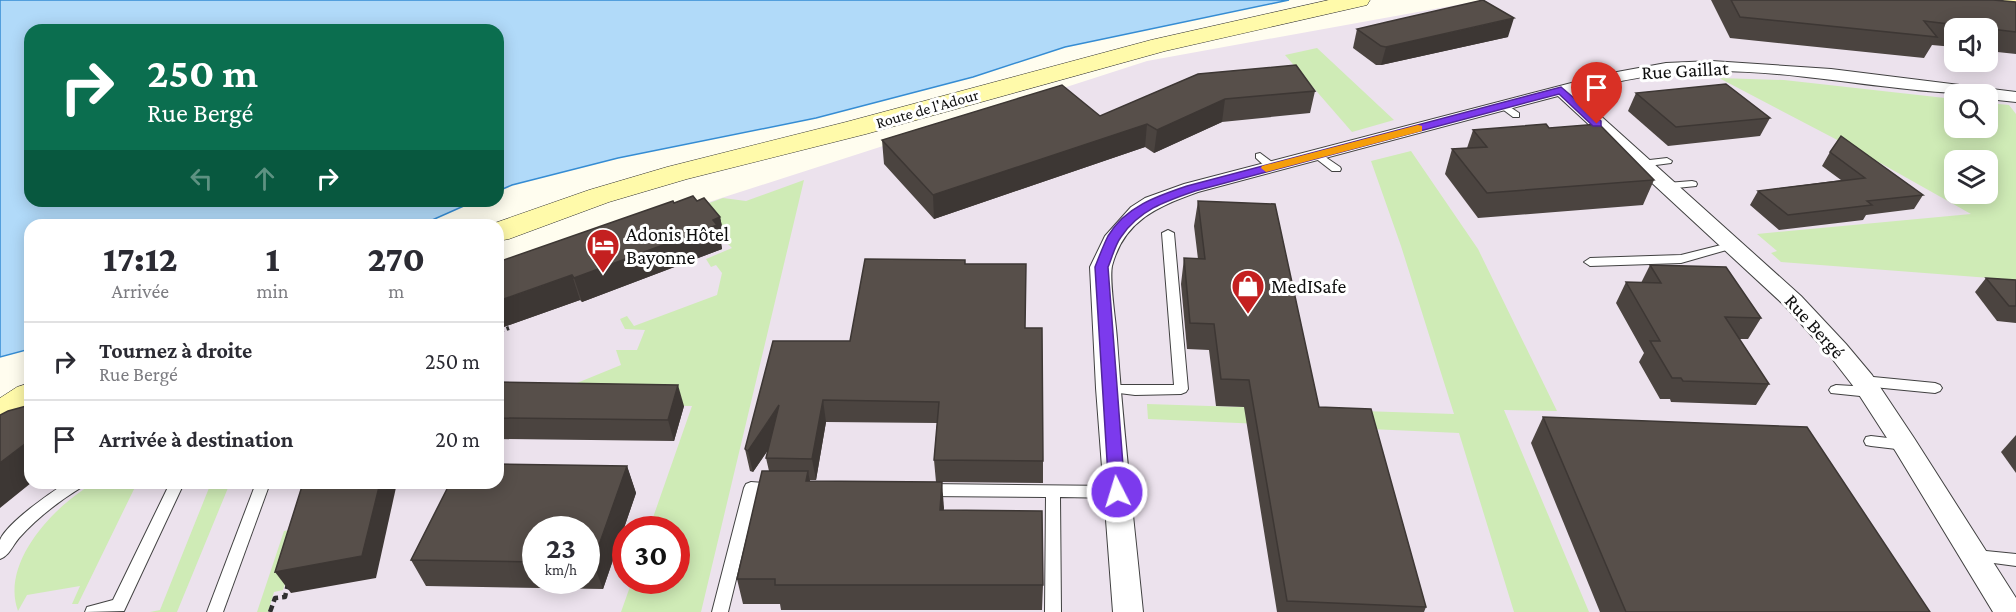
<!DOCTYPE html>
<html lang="fr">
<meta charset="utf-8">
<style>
:root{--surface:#fff;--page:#f2f2f3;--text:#2b2b33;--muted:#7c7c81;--line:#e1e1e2}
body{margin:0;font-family:"Crimson Pro",serif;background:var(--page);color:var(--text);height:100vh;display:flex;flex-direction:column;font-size:22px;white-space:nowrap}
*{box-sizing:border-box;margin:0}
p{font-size:20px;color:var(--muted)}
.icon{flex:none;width:33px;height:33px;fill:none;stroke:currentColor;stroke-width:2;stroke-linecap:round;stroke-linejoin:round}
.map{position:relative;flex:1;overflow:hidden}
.panel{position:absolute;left:24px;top:219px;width:480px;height:270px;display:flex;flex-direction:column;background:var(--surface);border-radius:18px;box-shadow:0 3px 15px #0003}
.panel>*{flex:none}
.guide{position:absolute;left:24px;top:24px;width:480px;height:183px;border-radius:18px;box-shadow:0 3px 15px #0003;background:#0b6e4f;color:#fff;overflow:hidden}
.controls{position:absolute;left:1944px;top:18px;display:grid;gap:12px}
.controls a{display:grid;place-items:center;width:54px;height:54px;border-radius:12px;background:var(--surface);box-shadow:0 3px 15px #0003;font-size:30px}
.speed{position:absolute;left:522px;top:516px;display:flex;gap:12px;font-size:30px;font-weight:700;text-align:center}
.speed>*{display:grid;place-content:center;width:78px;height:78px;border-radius:50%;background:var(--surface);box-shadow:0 3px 15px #0003;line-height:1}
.speed small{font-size:15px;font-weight:400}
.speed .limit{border:9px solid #d22;background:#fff;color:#111}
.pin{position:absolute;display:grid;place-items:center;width:51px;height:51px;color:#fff;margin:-62px -26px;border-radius:50% 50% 50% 0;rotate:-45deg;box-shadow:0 0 6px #0007}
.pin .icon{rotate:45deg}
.me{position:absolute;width:66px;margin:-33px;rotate:355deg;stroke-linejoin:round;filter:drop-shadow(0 0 4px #0008)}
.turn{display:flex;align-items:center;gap:21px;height:126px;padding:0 24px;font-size:27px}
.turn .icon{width:78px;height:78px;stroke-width:2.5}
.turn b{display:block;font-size:42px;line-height:51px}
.lanes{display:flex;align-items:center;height:57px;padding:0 24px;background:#0003;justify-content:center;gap:30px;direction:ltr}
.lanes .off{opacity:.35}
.eta{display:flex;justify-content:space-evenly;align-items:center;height:102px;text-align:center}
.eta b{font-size:36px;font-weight:800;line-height:42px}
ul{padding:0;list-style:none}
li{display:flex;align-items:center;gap:18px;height:78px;padding:0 24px;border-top:2px solid var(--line)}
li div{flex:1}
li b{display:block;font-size:22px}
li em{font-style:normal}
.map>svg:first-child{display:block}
.industrial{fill:#ece2ed;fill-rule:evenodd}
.green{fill:#cfebb6;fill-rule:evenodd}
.water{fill:#b1daf9;stroke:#358cd3;stroke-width:1.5}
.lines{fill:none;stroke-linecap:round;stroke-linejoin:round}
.service-casing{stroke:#414141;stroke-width:2}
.minor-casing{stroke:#414141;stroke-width:2}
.secondary-casing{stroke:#303030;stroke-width:1}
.path-far1{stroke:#303030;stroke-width:4;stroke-dasharray:6 3;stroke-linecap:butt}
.path{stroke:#303030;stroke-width:4.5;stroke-dasharray:7 4;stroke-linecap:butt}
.service{fill:#fff;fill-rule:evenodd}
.minor{fill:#fff;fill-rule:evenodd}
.secondary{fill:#fffaaa;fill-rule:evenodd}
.wall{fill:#4b4440;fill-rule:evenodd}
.shaded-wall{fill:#3d3734}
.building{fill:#574f4a;stroke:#3d3734;stroke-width:1.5}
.route{fill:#7c3aed;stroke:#51269a;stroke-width:1.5}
.slow{fill:#f59e0b}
.labels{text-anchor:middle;stroke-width:6;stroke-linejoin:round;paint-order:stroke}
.far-street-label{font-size:16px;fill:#0e0e0e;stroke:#fff}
.street-label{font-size:20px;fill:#0e0e0e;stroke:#fff}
.poi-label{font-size:20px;fill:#0e0e0e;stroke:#fff;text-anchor:start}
</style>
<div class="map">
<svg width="2016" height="612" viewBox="0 0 2016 612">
<rect width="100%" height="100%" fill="#fffdef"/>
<!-- industrial -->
<path class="industrial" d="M1484,0h408l124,13v599h-2016v-204l30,75h468v-213l649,-209zM1954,28h34v34h-34zM1954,94h34v34h-34zM1954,160h34v34h-34zM536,530h50v50h-50zM626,530h50v50h-50z"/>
<!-- green -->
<g class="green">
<polygon points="1317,48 1394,120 1352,132 1285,55"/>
<path d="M1719,78l65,2 170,19v29h34v-25l21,2 7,9v166l-235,-18 -10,-9 6,-2 -20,-17 214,-20 -105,-59zM1954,160h34v34h-34z"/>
<polygon points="1411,151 1478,249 1557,411 1504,410 1589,612 1514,612 1459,433 1148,419 1147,404 1454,414 1401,246 1371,161"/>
<polygon points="804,180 701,612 621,612 632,581 676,580 676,530 649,529 692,406 498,403 528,403 621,365 616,350 637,350 645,330 625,329 620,319 627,316 634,326 717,295 722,273 716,265 711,267 706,259 732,248 725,241 572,253 723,198 746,201"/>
<path d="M94,483h43l-59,121h-6l8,-18 -53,9 -9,16c-18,-49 37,-106 76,-128z"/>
<polygon points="211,483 230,483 177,612 150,612 160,610"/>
<polygon points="303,528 283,590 274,592 268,612 257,612 284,531"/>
</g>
<!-- water -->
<polygon class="water" points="0,0 1289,0 1065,47 973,77 816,118 618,158 512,185 498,191 498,30 30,30 30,201 475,201 421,225 30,225 30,349 0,357"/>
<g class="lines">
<!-- service casing -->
<g class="service-casing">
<g id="service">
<polygon points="1504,103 1519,113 1519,117 1513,117 1501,108 1501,104"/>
<polygon points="1318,152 1340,167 1341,169 1340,171 1332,171 1314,157 1314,153"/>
<polygon points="1260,153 1276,165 1277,167 1276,169 1268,169 1256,158 1256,154"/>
<polygon points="1667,158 1672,161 1671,163 1641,167 1636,164 1641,161"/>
<polygon points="1692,181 1696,182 1697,184 1696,186 1667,189 1662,186 1667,183"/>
<polygon points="1168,230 1174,233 1188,389 1186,392 1181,394 1135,395 1103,391 1101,388 1103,385 1174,385 1162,233"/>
<polygon points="1733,242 1737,243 1739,245 1737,247 1681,263 1590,266 1584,262 1590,258 1681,255"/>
<polygon points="1863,376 1935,383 1940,385 1942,388 1940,391 1935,393 1863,386 1858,384 1857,381 1858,378"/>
<polygon points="1836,385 1870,387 1875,389 1877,392 1875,395 1870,397 1831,393 1829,390 1831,387"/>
<polygon points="1871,436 1905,440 1910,441 1912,445 1910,449 1905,450 1871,446 1866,445 1864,441 1866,437"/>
<polygon points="751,482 777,484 779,488 777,492 757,494 728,612 712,612 744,488 746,484"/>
<path d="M66,483h18l-2,4c-23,14 -45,31 -63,51 -6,7 -10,18 -19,21 0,-5 0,-14 0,-19 7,-17 50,-47 66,-57z"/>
<polygon points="170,483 184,483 124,611 85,612 87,607 113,600"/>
<polygon points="256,483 270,483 223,612 207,612"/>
<polygon points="927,484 1117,486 1122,488 1124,492 1122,496 1117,498 1060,497 1061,612 1045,612 1046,497 927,496 922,494 920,490 922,486"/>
<polygon points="1976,550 2016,554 2016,566 1971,560 1968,556 1971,552"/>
</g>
</g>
<!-- minor casing -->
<g class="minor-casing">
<path id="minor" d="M1712,61l119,8 185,23v10l-28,-3v-5c-93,0 -185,-24 -279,-23 -46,0 -91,10 -135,21l227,204 45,48 26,31 42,63 102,160v14h-23l-97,-160 -42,-65 -24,-31 -45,-50 -227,-210 -360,96c-39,14 -74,28 -86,74 -3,15 4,55 5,73 6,91 17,182 26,273h-30l-17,-224 -6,-121 15,-31 26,-29 14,-9 39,-14 422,-110 60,-11z"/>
</g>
<!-- secondary casing -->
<g class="secondary-casing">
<g id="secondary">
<polygon points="1329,0 1370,0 1367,5 1165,51 866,134 687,179 609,202 509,239 498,241 498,225 489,225 589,190 667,167 846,122 1151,40"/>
<polygon points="2003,0 2016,0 2016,7 2006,5"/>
<polygon points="30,383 30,414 13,425 0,429 0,398 17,387"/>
</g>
</g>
<!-- path-far1 -->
<polyline class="path-far1" points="498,332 509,328"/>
<!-- path -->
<polyline class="path" points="270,612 275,598 285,597 288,584"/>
<!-- service -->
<use href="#service" class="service"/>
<!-- minor -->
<use href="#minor" class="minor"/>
<!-- secondary -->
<use href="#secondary" class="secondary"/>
</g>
<!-- wall -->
<g class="wall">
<polygon points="1711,0 1993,0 2016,2 2016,54 1988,51 1988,28 1954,28 1954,47 1932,45 1924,58 1730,38"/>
<polygon points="1357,29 1508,37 1381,65 1376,65 1353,48"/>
<polygon points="1198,74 1315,91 1310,113 1222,122 1154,153 1145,147 934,219 884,164 882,140 1100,116"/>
<polygon points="1636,93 1770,118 1760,136 1668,146 1628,111"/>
<polygon points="1549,128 1654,180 1643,205 1478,218 1445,174 1452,149 1467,148 1473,130"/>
<polygon points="1830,152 1923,195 1914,209 1866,215 1863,220 1779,230 1750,205 1758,191 1841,180 1822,166"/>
<polygon points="1198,201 1319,407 1426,607 1424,612 1277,612 1244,407 1216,406 1209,350 1187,349 1181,284 1184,258 1198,259 1194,226"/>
<polygon points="674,203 720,217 725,241 721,243 722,249 582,302 580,300 498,329"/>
<polygon points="965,264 1025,328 1043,461 1043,483 936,482 934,460 937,423 826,422 816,480 810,480 810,481 944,510 1043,585 1042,610 781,610 780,604 743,604 737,579 769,471 766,458 769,449 753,472 750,471 745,449 850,341"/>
<polygon points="1650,265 1761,318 1748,339 1739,339 1769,384 1756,405 1671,402 1670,399 1660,399 1639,362 1644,353 1616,303 1626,282 1641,283"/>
<polygon points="1986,278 2016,280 2016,323 1997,321 1975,292"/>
<polygon points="498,382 684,406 674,441 498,439"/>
<polygon points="1543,417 1930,612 1600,612 1531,443"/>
<polygon points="2016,435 2016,473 2001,452"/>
<path d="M627,466l9,27 -33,96 -177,-3 -15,-26zM536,530h50v50h-50z"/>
</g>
<!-- shaded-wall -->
<g class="shaded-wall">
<polygon points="1514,18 1508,37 1381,65 1386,47"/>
<polygon points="1225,99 1222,122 1154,153 1157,130"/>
<polygon points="1147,124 1145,147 934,219 933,195"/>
<polygon points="720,217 725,241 721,243 722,249 582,302 574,278"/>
<polygon points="572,275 580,300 498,329 498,301"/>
<polygon points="678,385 684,406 674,441 668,420"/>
<polygon points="823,400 826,422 816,480 812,459"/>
<polygon points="779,405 783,427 753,472 748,451"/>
<polygon points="30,440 30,483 31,483 0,508 0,463"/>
<polygon points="627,466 636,493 603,589 593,562"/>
<polygon points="808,471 813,497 806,481"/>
<polygon points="942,482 944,508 942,535 940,510"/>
<polygon points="380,483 397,483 376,578 291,593 275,572"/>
</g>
<!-- building -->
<g class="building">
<polygon points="1483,0 1514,18 1386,47 1381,46 1357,29 1387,22"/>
<polygon points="1731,0 1993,0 2016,2 2016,32 1924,21 1937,37 1740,17"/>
<polygon points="1296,65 1315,91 1225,99 1157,130 1147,124 933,195 882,140 1062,85 1100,116 1198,74"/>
<polygon points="1726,84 1770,118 1676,127 1636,93"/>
<polygon points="1546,124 1549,128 1599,124 1654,180 1487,193 1452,149 1487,147 1473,130"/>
<polygon points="1841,136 1923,195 1867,201 1872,205 1788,215 1758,191 1865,178 1830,152"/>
<polygon points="693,196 697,201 704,198 720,217 713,220 717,225 574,278 572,275 498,301 498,262 673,201 674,203"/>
<polygon points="1198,201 1275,204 1319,407 1371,409 1426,607 1287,601 1249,380 1221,379 1214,324 1190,323 1184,258 1205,259"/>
<polygon points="865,259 965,260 965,264 1026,264 1025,328 1042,328 1043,461 934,460 939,402 823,400 812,459 766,458 779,405 748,451 745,449 773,341 850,341"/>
<polygon points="1650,265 1726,267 1761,318 1725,317 1769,384 1683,381 1681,378 1672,378 1650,341 1660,341 1626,282 1661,283"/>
<polygon points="1986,278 2016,280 2016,306 2009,306"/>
<polygon points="498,382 678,385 668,420 498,418"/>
<polygon points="30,405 30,440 0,463 0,415 8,411"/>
<polygon points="1543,417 1807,427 1930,612 1626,612"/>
<polygon points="498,464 627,466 593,562 586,562 586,530 536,530 536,562 411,560 450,483 498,483"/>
<polygon points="762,471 808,471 806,481 942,482 940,510 1042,511 1043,585 775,585 775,579 737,579"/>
<polygon points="303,483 380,483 362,556 275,572"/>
</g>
<!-- route -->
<path class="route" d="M1561,87l40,34v5h-8l-34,-32 -364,97c-29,10 -56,19 -74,46 -6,8 -9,21 -13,30l17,225 -2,5 -6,2 -5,-2 -3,-5 -14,-225c4,-10 8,-21 13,-31 17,-29 49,-40 79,-50z"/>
<!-- slow -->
<polygon class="slow" points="1418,125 1422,126 1422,131 1266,172 1261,168 1262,166"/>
<!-- icons -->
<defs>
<g id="hotel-pin" transform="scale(1.725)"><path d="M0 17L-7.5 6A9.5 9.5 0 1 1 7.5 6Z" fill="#c42020" stroke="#fff"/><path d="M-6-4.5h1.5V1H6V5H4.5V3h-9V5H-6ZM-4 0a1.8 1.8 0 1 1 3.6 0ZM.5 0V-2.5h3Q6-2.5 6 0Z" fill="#fff"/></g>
<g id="shop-pin" transform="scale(1.725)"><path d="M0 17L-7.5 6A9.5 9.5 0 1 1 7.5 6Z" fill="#c42020" stroke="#fff"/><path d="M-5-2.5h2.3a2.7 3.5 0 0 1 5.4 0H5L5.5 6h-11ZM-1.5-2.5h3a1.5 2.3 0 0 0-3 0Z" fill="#fff"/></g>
</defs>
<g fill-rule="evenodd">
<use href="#hotel-pin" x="603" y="245"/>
<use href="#shop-pin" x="1248" y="286"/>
</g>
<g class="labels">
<!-- far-street labels -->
<g class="far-street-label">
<text transform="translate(927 108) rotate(-16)" y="6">Route de l'Adour</text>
</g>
<!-- street labels -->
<g class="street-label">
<text transform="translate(1685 70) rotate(-3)" y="7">Rue Gaillat</text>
<text transform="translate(1815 326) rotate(48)" y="7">Rue Bergé</text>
</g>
<!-- poi labels -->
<g class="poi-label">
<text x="626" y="241">Adonis Hôtel<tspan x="626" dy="23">Bayonne</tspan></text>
<text x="1271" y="293">MedISafe</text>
</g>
</g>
</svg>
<div class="controls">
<a><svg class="icon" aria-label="sound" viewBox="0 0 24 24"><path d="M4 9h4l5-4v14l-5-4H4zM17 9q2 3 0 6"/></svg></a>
<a><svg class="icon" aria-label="search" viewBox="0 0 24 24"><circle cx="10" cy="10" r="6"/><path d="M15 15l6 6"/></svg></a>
<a><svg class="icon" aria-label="layers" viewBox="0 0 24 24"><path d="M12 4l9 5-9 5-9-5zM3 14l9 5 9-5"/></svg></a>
</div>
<div class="speed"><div>23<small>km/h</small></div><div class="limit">30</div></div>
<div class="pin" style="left:1597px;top:124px;background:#d93025"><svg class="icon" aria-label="arrive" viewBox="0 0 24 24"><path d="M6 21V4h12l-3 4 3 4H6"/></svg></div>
<svg class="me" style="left:1117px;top:492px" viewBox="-20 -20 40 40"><circle r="17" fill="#7c3aed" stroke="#fff" stroke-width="3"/><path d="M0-11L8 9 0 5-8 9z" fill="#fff"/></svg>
<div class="guide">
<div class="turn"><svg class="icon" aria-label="right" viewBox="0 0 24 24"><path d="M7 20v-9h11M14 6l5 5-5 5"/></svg><div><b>250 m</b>Rue Bergé</div></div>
<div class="lanes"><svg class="icon off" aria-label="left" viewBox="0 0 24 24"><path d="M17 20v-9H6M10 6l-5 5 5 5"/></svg><svg class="icon off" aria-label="ahead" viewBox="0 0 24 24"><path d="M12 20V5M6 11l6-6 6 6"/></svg><svg class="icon" aria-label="right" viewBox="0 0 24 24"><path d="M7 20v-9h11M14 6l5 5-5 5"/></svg></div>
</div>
<section class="panel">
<div class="eta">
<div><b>17:12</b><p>Arrivée</p></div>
<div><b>1</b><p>min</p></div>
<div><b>270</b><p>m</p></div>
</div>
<ul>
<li><svg class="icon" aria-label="right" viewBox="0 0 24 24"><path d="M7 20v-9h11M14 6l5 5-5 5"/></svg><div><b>Tournez à droite</b><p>Rue Bergé</p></div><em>250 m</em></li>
<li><svg class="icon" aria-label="arrive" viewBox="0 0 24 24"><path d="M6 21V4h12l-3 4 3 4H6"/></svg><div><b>Arrivée à destination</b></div><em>20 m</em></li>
</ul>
</section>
</div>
